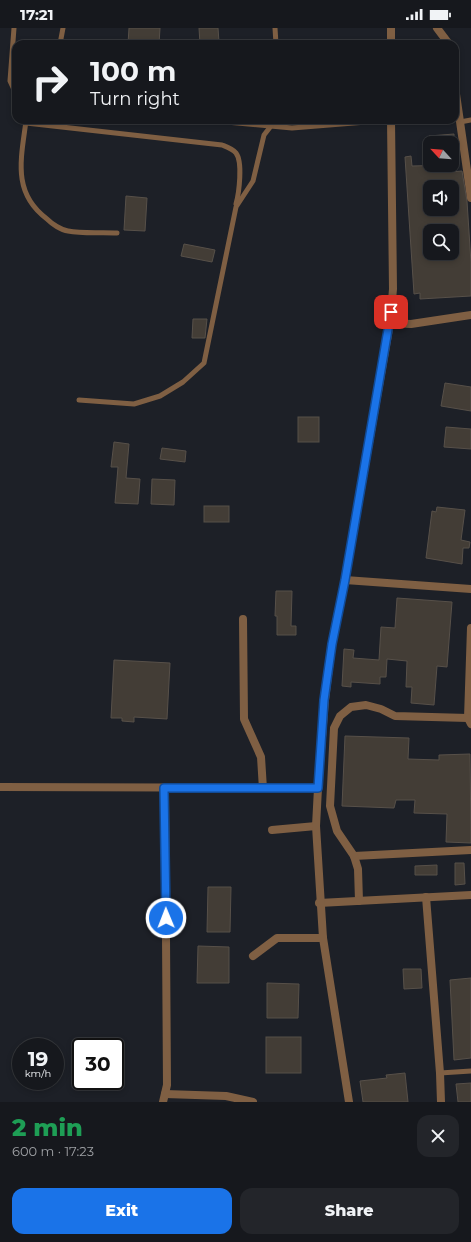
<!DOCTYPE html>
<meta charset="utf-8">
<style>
:root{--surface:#16181d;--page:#23252a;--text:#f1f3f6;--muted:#9ea0a4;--line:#35373b;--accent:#1a73e8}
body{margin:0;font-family:Montserrat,sans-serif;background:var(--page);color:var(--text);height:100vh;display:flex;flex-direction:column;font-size:15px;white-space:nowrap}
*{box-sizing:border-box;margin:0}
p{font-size:13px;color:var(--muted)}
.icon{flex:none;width:22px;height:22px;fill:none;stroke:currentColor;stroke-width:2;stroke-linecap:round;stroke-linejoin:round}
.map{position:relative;height:1074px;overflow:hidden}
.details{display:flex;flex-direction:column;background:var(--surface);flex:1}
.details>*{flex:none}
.hud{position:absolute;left:12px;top:12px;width:447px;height:84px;border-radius:12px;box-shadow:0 2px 6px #0003,0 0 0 1px var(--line);background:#16181d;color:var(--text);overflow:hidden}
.needle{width:26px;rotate:296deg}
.buttons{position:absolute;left:423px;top:108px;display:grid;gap:8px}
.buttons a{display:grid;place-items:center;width:36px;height:36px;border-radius:8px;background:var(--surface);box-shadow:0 2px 6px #0003,0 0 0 1px var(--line);font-size:20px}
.speed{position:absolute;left:12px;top:1010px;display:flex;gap:8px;font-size:20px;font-weight:700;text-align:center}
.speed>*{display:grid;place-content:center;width:52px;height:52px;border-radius:50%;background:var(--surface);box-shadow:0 2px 6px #0003,0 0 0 1px var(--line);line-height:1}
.speed small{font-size:10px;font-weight:400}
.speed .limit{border:2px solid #111;border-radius:6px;background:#fff;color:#111}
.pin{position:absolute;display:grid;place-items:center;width:34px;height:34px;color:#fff;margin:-17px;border-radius:8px;box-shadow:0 2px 6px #0006}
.me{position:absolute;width:44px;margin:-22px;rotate:359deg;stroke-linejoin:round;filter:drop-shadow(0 0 3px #0008)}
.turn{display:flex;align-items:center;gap:14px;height:84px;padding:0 12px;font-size:18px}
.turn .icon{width:52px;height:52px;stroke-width:2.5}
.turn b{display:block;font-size:28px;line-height:34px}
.round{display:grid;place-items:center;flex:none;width:42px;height:42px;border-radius:12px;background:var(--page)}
.headline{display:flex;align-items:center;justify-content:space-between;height:68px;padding:0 12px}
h1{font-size:24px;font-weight:800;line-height:30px;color:#1e9e55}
.button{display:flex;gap:8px;margin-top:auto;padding:8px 12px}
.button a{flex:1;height:46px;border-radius:12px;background:var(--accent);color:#fff;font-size:16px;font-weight:800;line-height:46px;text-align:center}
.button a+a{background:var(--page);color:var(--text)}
.status{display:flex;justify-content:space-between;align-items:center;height:28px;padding:0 20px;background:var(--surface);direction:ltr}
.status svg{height:11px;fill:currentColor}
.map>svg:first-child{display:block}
.building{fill:#433d36;stroke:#575049;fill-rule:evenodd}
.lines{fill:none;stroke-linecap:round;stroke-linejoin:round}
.lane{stroke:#7f5f43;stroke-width:5}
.street{stroke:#7f5f43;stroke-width:8}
.route-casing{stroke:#114b97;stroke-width:10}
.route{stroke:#1a73e8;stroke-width:7}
</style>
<div class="status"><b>17:21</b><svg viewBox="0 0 49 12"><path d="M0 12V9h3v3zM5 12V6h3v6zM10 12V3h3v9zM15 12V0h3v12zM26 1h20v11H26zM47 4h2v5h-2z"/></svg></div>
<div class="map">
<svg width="471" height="1074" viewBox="0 0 471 1074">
<rect width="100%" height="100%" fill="#1d2027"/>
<!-- building -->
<g class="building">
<polygon points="129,0 160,0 159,16 128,16"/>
<polygon points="199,0 218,0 219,14 200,16"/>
<polygon points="454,106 454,115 429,115 429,108"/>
<path d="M411,128l1,10 39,-1v7l11,-1 5,30 4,62v33l-51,3v-6l-6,1 -9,-137zM430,159h22v22h-22zM430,203h22v22h-22z"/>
<polygon points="126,168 147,170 145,203 124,202"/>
<polygon points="184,216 215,222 212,234 181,228"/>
<polygon points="193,291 207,291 205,310 192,310"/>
<polygon points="445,355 471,359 471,383 441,378"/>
<rect x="298" y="389" width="21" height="25"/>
<polygon points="446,399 471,401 471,421 444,419"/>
<polygon points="114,414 129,416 126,450 140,451 138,476 115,475 118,439 111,439"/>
<polygon points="162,420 186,423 185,434 160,431"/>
<polygon points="152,451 175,452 174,477 151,476"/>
<rect x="204" y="478" width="25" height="16"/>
<polygon points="437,479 465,482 461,512 470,514 469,520 463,520 462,536 426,530 432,483 436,484"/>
<polygon points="276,563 292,563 291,598 296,598 296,607 277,607 277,588 275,588"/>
<polygon points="397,570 452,574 447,639 437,638 434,677 411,675 412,659 406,659 407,633 387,631 386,649 380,649 380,656 351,654 351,659 342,658 344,621 354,622 353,630 379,632 381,599 395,600"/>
<polygon points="114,632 170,635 167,691 134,689 134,694 122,693 122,690 111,690"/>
<polygon points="345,708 409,710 408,731 439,732 439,727 470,726 471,815 446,814 447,786 414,785 415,772 396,772 394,780 342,778"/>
<polygon points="455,835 464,835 465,856 455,857"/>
<polygon points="437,837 437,847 415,847 415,838"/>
<polygon points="208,859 231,859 230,904 207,904"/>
<polygon points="198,918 229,919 229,955 197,955"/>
<polygon points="403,941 421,941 422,960 404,961"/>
<polygon points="471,950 471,1030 454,1032 450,952"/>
<polygon points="267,955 299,956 298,990 267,990"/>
<rect x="266" y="1009" width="35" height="36"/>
<polygon points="405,1045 408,1074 363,1074 360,1053 387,1050 386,1047"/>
<polygon points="471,1055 471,1074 458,1074 456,1056"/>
</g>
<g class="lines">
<!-- lane -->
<g class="lane">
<polyline points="14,0 10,53 16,66"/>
<polyline points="275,0 276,16"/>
<polyline points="60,16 63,0"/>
<polyline points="205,92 292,100 391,92"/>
<path d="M26,93c-5,38 -14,72 21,98 5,5 14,11 21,12 15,3 33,1 49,2"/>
<polyline points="460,94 471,92"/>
<path d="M26,95l196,22c5,2 11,4 14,8 7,9 3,40 0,51"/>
<polyline points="79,372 134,376 160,368 183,354 204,335 236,179 253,153 264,107 271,98 272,92"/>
<polyline points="440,1045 471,1043"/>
</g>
<!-- street -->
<g class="street">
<polyline points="391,0 391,16"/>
<polyline points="437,0 449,16"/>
<polyline points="455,59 471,170"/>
<polyline points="390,295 411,296 471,287"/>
<polyline points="345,552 471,561"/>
<polyline points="243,591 244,691 261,729 263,761"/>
<polyline points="471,600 468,690 471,696"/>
<polyline points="0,759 318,760"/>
<polyline points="272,802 316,798"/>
<polyline points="354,828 471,822"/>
<polyline points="426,869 440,1045 441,1074"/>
<polyline points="359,873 358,841 354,828 337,803 330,778 334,700 340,688 351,679 366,677 381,681 395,688 468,690"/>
<polyline points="319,875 471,867"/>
<polyline points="253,928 277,910 323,910"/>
<polyline points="165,1066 226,1068 253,1074"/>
<polyline points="163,1074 167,1057 165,760"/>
<polyline points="349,1074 323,910 316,798 318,760 325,672 332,616 345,552 390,295 393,261 391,92"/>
</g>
</g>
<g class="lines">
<!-- route casing -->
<g class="route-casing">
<polyline id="route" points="166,890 164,760 318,760 324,672 332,616 345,552 391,284"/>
</g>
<!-- route -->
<use href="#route" class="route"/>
</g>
</svg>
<div class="buttons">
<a><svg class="needle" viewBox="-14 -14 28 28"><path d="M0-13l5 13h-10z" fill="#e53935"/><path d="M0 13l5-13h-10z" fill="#9ea0a4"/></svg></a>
<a><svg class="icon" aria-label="sound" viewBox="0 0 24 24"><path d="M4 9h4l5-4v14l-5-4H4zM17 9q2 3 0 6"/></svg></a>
<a><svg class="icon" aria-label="search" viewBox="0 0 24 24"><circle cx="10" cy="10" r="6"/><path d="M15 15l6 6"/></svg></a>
</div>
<div class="speed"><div>19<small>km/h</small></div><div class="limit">30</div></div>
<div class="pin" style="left:391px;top:284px;background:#d93025"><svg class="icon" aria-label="arrive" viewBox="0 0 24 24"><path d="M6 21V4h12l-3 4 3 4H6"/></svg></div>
<svg class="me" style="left:166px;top:890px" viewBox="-20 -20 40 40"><circle r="17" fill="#1a73e8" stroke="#fff" stroke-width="3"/><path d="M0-11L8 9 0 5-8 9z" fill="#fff"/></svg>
<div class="hud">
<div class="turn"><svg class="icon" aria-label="right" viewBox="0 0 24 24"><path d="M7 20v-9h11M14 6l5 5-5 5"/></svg><div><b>100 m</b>Turn right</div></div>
</div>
</div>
<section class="details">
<div class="headline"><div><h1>2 min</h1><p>600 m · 17:23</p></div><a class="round"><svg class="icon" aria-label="close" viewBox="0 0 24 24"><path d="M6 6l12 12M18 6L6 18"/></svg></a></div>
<div class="button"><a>Exit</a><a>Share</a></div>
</section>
